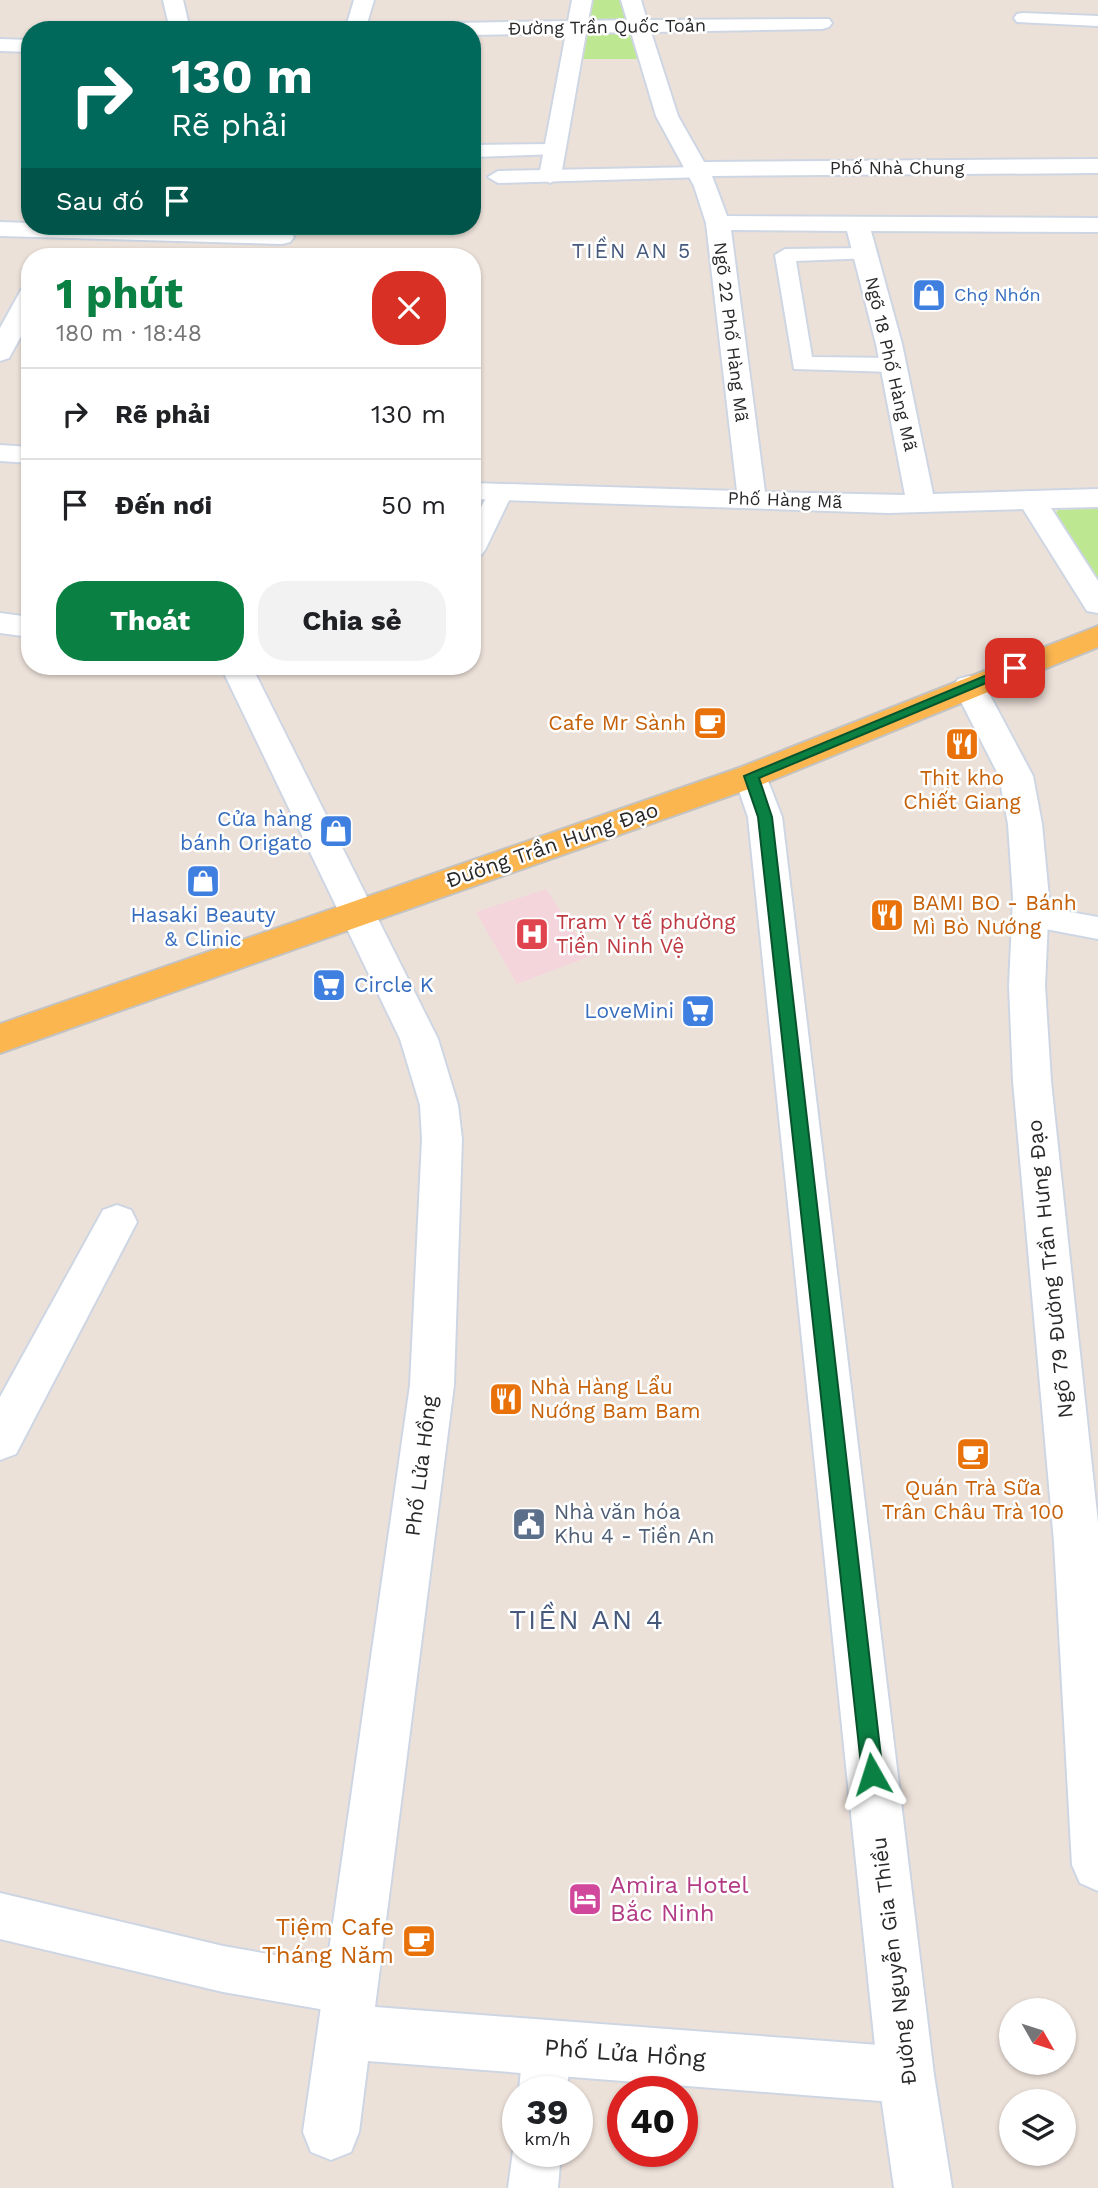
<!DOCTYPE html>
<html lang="vi">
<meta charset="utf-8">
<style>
:root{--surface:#fff;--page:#f2f2f2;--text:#202124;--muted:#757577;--line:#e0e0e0;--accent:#0b8043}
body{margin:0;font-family:"Work Sans",sans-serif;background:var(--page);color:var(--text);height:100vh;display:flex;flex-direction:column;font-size:26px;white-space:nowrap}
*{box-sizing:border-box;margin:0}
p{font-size:23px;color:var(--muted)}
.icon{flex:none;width:38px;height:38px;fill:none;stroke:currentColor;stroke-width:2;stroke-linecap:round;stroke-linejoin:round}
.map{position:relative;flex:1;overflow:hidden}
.panel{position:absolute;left:21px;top:248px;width:460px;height:427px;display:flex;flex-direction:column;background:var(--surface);border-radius:28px;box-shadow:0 2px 5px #0004}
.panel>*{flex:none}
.banner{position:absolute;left:21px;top:21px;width:460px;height:214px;border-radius:28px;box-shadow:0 2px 5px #0004;background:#00695c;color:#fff;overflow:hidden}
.needle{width:46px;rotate:129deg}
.buttons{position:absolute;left:999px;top:1998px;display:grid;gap:14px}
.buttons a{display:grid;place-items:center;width:77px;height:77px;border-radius:50%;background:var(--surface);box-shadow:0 2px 5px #0004;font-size:35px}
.speed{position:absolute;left:502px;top:2076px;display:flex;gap:14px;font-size:35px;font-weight:700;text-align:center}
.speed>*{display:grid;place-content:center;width:91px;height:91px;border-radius:50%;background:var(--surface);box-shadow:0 2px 5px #0004;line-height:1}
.speed small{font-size:18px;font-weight:400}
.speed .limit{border:10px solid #d22;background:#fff;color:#111}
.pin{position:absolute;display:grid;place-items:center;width:60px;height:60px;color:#fff;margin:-30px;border-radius:14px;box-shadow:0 4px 10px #0006}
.me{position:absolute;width:77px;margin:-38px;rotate:354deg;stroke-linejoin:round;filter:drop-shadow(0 0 5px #0008)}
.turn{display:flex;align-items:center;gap:24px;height:147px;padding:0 35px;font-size:32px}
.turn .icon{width:91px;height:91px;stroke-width:2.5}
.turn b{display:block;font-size:49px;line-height:60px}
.then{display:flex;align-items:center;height:66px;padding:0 35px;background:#0003;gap:14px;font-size:26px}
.round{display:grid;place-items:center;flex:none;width:74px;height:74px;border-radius:28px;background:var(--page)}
.overview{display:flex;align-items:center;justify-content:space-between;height:119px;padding:0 35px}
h1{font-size:42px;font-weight:700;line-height:52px;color:var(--accent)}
.action{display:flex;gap:14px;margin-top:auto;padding:14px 35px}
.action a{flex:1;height:80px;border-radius:28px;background:var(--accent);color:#fff;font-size:28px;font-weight:700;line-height:80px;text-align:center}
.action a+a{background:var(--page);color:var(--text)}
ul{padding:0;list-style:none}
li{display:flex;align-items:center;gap:21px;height:91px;padding:0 35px;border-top:2px solid var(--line)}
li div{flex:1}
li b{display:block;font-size:26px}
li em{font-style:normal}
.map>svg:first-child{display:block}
.medical{fill:#f4d5dc}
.green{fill:#bde891}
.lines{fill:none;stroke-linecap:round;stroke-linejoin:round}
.lane-casing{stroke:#ced6e3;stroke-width:4}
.street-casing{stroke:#ced6e3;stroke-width:4}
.secondary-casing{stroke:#ced6e3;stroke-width:4}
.primary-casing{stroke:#c3c3c3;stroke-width:4}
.lane{fill:#fff;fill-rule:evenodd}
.street{fill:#fff;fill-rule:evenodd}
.secondary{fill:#fff;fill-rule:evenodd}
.primary{fill:#fbb650;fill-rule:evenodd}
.route{fill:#0b8043;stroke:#07532c;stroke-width:2}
.labels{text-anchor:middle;stroke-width:5;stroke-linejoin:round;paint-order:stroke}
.far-street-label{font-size:18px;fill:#292929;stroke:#fff}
.far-shop-label{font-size:18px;fill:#366cbe;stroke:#fff;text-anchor:start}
.far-quarter-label{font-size:21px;letter-spacing:2px;fill:#46597d;stroke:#fff}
.food-label{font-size:21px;fill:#c56008;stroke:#fff}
.shop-label{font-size:21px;fill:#366cbe;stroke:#fff;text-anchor:end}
.street-label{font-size:21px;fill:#292929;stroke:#fff}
.health-label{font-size:21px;fill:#be3a42;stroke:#fff;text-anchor:start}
.service-label{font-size:21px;fill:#4e5e75;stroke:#fff;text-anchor:start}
.near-hotel-label{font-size:24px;fill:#b23c85;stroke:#fff;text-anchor:start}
.near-food-label{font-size:24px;fill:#c56008;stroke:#fff;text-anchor:end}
.near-street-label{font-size:24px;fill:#292929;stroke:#fff}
.near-quarter-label{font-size:28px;letter-spacing:2px;fill:#46597d;stroke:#fff}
</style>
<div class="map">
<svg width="1098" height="2188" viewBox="0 0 1098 2188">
<rect width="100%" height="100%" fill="#ece1d9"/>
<!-- medical -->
<polygon class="medical" points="546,889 591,956 517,984 476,912"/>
<!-- green -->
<g class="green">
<polygon points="588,0 627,0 633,22 586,22"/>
<polygon points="639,32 646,59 580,59 584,33"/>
<polygon points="1098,508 1098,594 1050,521 1058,510"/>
</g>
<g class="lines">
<!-- lane casing -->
<g class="lane-casing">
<g id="lane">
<polygon points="1023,13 1098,16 1098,26 1017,22 1014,18 1017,14"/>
<polygon points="553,144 560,146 563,150 560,154 472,157 472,145"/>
<polygon points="699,167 709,173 706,177 498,183 488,177 498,171"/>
<polygon points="865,248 872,250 875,254 872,258 796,261 812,357 894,358 905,365 894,372 794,369 775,255 785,249"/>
<polygon points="501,485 510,487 513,492 485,550 481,555 472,557 472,524 492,487"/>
<polygon points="1030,905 1098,917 1098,939 1019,924 1015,916 1019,908"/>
<polygon points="0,1893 223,1946 348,1968 364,1975 371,1991 364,2007 348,2014 223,1992 0,1939"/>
<polygon points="547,2022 564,2029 571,2046 567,2091 519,2091 523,2046 530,2029"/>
<polygon points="518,2138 518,2151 561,2151 558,2188 508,2188 513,2151"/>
</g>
</g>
<!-- street casing -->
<g class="street-casing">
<g id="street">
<polygon points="163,0 183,0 190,30 170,30"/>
<polygon points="354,0 374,0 365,30 345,30"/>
<path d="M572,0h20l-4,21 39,-1 -6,-20h20l6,20 182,-1 3,4 -3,4 -7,2 -171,3 27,84 26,46 394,-3v14l-386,3 15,40 371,2v14l-227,-1 31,113 31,150 165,-5v18l-47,1 47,73v32l-11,-2 -64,-102 -135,4 -416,-14v-16l265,8 -31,-268 -12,-37 -38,-70 -25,-84 -45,1 -25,143 -11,7 -11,-7 27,-143 -94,2v-5h-91l10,-6 177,-3zM731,230l116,1 29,113 29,151 -140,-3z"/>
<polygon points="0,39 30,40 30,52 0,51"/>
<polygon points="0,222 30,223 30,226 282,230 290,232 294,237 290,242 282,244 0,236"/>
<polygon points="30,288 30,320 9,358 0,361 0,328 21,290"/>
<polygon points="0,445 30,447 30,463 0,461"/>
<polygon points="0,613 30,617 30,637 0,633"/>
<polygon points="221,667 252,667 438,1039 458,1105 462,1139 454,1385 375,2007 906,2047 926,2055 934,2075 926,2095 906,2103 368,2061 359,2132 351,2152 331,2160 311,2152 303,2132 410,1385 422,1139 420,1105 400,1039"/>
<polygon points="969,676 980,679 985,686 1033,776 1042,824 1049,898 1045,986 1051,1081 1098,1523 1098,1891 1080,1883 1072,1865 1054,1542 1013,1081 1009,986 1013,898 1008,824 999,776 953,686 958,679"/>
<polygon points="117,1205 131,1210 137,1222 16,1454 0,1460 0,1397 103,1210"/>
</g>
</g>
<!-- secondary casing -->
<g class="secondary-casing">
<polygon id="secondary" points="751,765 763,768 782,817 934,2075 952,2188 894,2188 878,2075 748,817 734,776 739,768"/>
</g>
<!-- primary casing -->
<g class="primary-casing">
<polygon id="primary" points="1098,626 1098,647 763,784 0,1053 0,1024 739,768"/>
</g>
<!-- lane -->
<use href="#lane" class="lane"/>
<!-- street -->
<use href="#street" class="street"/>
<!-- secondary -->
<use href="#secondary" class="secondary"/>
<!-- primary -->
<use href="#primary" class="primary"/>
</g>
<!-- route -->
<polygon class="route" points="1011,665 1022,668 759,778 772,817 883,1774 880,1781 872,1785 865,1781 862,1774 758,817 744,776"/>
<!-- icons -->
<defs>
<g id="shop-square" transform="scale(1.75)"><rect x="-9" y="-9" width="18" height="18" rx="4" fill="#3f7fe0" stroke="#fff"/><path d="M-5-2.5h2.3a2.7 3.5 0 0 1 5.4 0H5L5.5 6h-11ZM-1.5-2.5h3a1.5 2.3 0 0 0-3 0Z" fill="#fff"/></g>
<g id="cafe-square" transform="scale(1.75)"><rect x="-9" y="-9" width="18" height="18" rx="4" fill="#e8710a" stroke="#fff"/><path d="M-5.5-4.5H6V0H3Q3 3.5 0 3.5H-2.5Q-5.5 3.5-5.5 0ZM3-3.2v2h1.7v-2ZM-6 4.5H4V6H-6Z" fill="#fff"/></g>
<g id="restaurant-square" transform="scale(1.75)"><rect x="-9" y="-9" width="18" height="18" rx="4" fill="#e8710a" stroke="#fff"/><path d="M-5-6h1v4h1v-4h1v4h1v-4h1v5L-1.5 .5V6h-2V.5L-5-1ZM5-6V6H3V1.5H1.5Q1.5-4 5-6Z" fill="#fff"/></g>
<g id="hospital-square" transform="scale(1.75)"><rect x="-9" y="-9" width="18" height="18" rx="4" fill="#e0444e" stroke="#fff"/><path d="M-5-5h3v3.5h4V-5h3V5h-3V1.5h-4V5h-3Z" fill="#fff"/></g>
<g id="supermarket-square" transform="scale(1.75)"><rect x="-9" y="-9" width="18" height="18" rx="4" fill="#3f7fe0" stroke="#fff"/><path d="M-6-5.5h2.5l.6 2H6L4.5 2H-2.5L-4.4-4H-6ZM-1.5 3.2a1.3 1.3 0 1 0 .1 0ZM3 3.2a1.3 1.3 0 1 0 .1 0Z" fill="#fff"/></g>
<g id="civic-square" transform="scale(1.75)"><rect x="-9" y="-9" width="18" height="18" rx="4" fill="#5c6f8a" stroke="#fff"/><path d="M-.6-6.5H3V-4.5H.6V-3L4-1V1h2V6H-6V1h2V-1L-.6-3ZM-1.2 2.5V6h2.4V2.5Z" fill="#fff"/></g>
<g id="hotel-square" transform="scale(1.75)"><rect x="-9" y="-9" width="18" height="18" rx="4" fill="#d1479c" stroke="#fff"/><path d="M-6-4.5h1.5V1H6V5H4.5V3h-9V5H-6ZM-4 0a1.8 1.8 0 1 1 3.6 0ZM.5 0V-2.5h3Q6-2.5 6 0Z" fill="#fff"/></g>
</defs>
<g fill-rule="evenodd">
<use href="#shop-square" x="929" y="295"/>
<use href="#cafe-square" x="710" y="723"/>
<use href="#restaurant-square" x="962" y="744"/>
<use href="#shop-square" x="336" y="831"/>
<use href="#shop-square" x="203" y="881"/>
<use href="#restaurant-square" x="887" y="915"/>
<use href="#hospital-square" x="532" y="934"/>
<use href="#supermarket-square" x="329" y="985"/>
<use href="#supermarket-square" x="698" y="1011"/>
<use href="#restaurant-square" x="506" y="1399"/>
<use href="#cafe-square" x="973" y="1454"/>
<use href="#civic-square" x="529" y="1524"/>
<use href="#hotel-square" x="585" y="1899"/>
<use href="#cafe-square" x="419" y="1941"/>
</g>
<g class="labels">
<!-- far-street labels -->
<g class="far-street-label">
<text transform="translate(607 27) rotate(-1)" y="6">Đường Trần Quốc Toản</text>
<text x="897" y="174">Phố Nhà Chung</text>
<text transform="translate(731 332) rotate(83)" y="6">Ngõ 22 Phố Hàng Mã</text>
<text transform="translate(891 364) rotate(77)" y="6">Ngõ 18 Phố Hàng Mã</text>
<text transform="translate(785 500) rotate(2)" y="6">Phố Hàng Mã</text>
</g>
<!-- far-shop labels -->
<g class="far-shop-label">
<text x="954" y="301">Chợ Nhớn</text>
</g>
<!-- far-quarter labels -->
<g class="far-quarter-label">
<text x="632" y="258">TIỀN AN 5</text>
</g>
<!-- food labels -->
<g class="food-label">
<text x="686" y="730" text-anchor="end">Cafe Mr Sành</text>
<text x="962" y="785">Thịt kho<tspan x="962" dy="24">Chiết Giang</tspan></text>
<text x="912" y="910" text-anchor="start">BAMI BO - Bánh<tspan x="912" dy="24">Mì Bò Nướng</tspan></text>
<text x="530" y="1394" text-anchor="start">Nhà Hàng Lẩu<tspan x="530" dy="24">Nướng Bam Bam</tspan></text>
<text x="973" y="1495">Quán Trà Sữa<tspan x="973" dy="24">Trân Châu Trà 100</tspan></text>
</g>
<!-- shop labels -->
<g class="shop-label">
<text x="312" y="826">Cửa hàng<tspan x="312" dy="24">bánh Origato</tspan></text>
<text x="203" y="922" text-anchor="middle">Hasaki Beauty<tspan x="203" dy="24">&amp; Clinic</tspan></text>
<text x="354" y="992" text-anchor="start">Circle K</text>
<text x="674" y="1018">LoveMini</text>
</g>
<!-- street labels -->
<g class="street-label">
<text transform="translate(552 845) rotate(-19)" y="7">Đường Trần Hưng Đạo</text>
<text transform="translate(1050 1269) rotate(-96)" y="7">Ngõ 79 Đường Trần Hưng Đạo</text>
<text transform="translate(421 1466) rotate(-83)" y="7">Phố Lửa Hồng</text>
<text transform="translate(894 1961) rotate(-97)" y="7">Đường Nguyễn Gia Thiều</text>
</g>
<!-- health labels -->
<g class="health-label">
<text x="556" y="929">Trạm Y tế phường<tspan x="556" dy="24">Tiền Ninh Vệ</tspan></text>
</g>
<!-- service labels -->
<g class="service-label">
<text x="554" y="1519">Nhà văn hóa<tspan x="554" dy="24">Khu 4 - Tiền An</tspan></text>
</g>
<!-- near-hotel labels -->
<g class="near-hotel-label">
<text x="610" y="1893">Amira Hotel<tspan x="610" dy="28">Bắc Ninh</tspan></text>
</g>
<!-- near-food labels -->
<g class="near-food-label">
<text x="394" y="1935">Tiệm Cafe<tspan x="394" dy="28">Tháng Năm</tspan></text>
</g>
<!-- near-street labels -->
<g class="near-street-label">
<text transform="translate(625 2053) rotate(4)" y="8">Phố Lửa Hồng</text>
</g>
<!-- near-quarter labels -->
<g class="near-quarter-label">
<text x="587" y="1629">TIỀN AN 4</text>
</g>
</g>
</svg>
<div class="buttons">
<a><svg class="needle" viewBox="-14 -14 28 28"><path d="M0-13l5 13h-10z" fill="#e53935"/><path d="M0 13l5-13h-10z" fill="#757577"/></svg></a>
<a><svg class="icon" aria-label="layers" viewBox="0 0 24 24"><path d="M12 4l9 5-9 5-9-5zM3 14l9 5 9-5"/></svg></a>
</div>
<div class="speed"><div>39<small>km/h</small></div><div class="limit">40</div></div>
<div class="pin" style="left:1015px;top:668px;background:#d93025"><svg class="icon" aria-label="arrive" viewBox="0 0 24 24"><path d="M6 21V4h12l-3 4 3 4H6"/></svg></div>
<svg class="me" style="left:872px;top:1774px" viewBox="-20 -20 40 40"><path d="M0-17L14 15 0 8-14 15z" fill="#0b8043" stroke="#fff" stroke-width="4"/></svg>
<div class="banner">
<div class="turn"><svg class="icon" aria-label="right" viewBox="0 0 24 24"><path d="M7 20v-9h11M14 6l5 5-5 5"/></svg><div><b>130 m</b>Rẽ phải</div></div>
<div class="then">Sau đó<svg class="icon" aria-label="arrive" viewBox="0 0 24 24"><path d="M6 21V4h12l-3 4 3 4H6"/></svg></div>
</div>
<section class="panel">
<div class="overview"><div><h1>1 phút</h1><p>180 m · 18:48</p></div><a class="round" style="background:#d93025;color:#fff"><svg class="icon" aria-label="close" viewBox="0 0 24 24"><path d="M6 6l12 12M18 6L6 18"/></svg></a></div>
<ul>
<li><svg class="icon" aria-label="right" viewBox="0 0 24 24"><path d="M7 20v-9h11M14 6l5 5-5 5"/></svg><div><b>Rẽ phải</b></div><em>130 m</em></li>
<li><svg class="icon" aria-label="arrive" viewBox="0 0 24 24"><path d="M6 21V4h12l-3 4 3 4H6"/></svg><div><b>Đến nơi</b></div><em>50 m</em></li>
</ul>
<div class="action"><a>Thoát</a><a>Chia sẻ</a></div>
</section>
</div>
